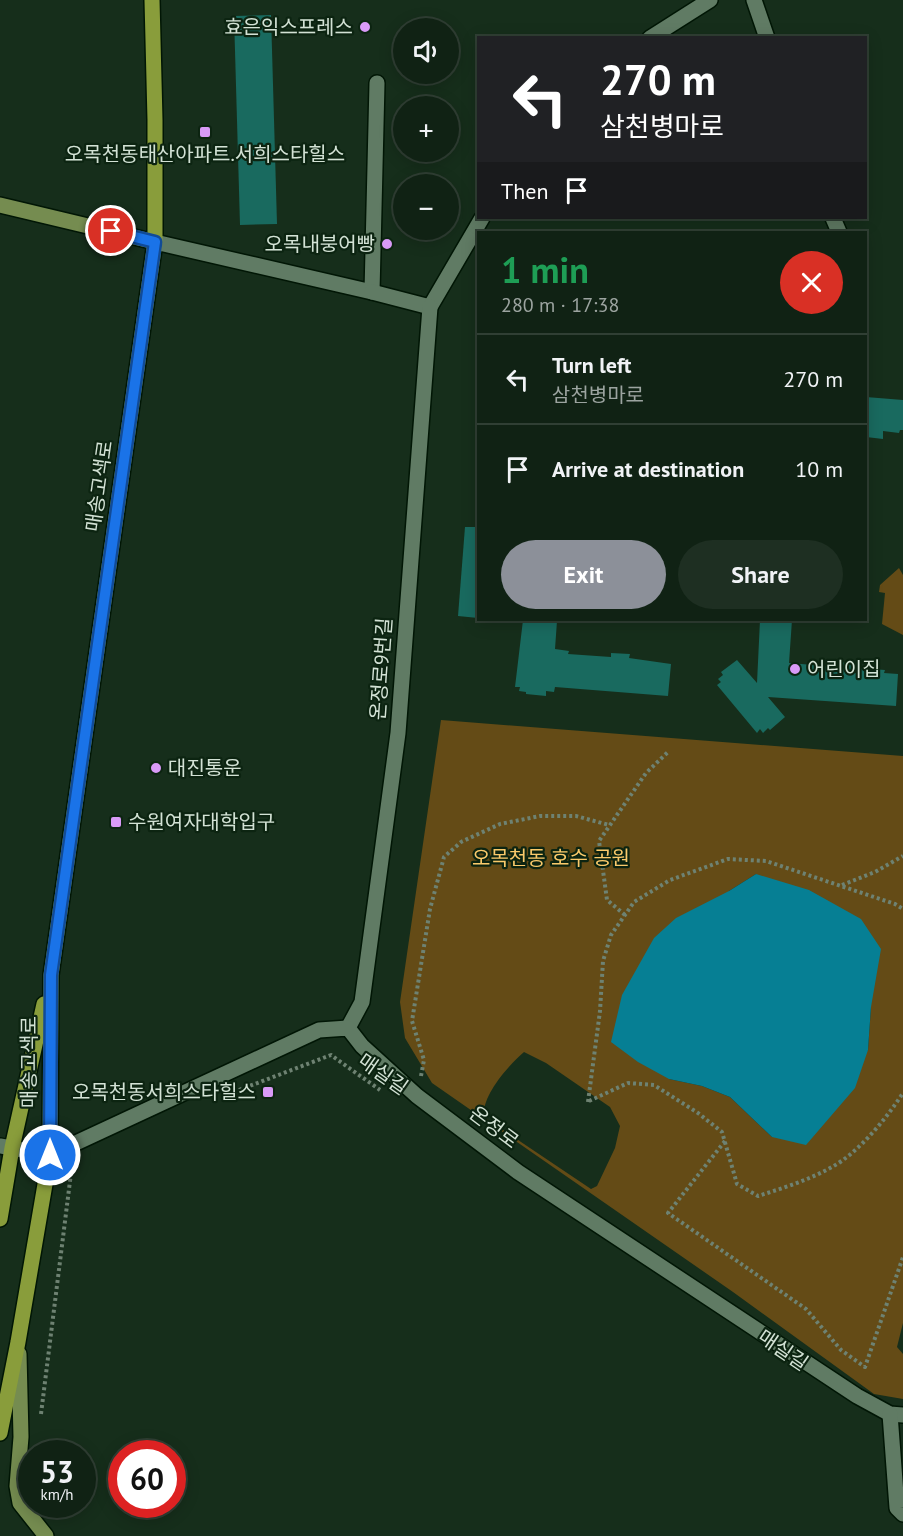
<!DOCTYPE html>
<meta charset="utf-8">
<style>
:root{--surface:#102214;--page:#1e2f22;--text:#f1f3f6;--muted:#9ca4a0;--line:#303f34;--accent:#8c9099}
body{margin:0;font-family:"PT Sans","Noto Sans KR",sans-serif;background:var(--page);color:var(--text);height:100vh;display:flex;flex-direction:column;font-size:22px;white-space:nowrap}
*{box-sizing:border-box;margin:0}
p{font-size:20px;color:var(--muted)}
.icon{flex:none;width:33px;height:33px;fill:none;stroke:currentColor;stroke-width:2;stroke-linecap:round;stroke-linejoin:round}
.map{position:relative;flex:1;overflow:hidden}
.sheet{position:absolute;left:477px;top:231px;width:390px;height:390px;display:flex;flex-direction:column;background:var(--surface);border-radius:0px;box-shadow:0 3px 15px #0003,0 0 0 2px var(--line)}
.sheet>*{flex:none}
.top-card{position:absolute;left:477px;top:36px;width:390px;height:183px;border-radius:0px;box-shadow:0 3px 15px #0003,0 0 0 2px var(--line);background:#202124;color:#fff;overflow:hidden}
.fabs{position:absolute;left:393px;top:18px;display:grid;gap:12px}
.fabs a{display:grid;place-items:center;width:66px;height:66px;border-radius:50%;background:var(--surface);box-shadow:0 3px 15px #0003,0 0 0 2px var(--line);font-size:30px}
.speed{position:absolute;left:18px;top:1440px;display:flex;gap:12px;font-size:30px;font-weight:700;text-align:center}
.speed>*{display:grid;place-content:center;width:78px;height:78px;border-radius:50%;background:var(--surface);box-shadow:0 3px 15px #0003,0 0 0 2px var(--line);line-height:1}
.speed small{font-size:15px;font-weight:400}
.speed .limit{border:9px solid #d22;background:#fff;color:#111}
.pin{position:absolute;display:grid;place-items:center;width:51px;height:51px;color:#fff;margin:-26px;border:3px solid #fff;border-radius:50%;box-shadow:0 2px 6px #0007}
.me{position:absolute;width:66px;margin:-33px;rotate:0deg;stroke-linejoin:round;filter:drop-shadow(0 0 4px #0008)}
.turn{display:flex;align-items:center;gap:21px;height:126px;padding:0 24px;font-size:27px}
.turn .icon{width:78px;height:78px;stroke-width:2.5}
.turn b{display:block;font-size:42px;line-height:51px}
.then{display:flex;align-items:center;height:57px;padding:0 24px;background:#0003;gap:12px;font-size:22px}
.round{display:grid;place-items:center;flex:none;width:63px;height:63px;border-radius:32px;background:var(--page)}
.head{display:flex;align-items:center;justify-content:space-between;height:102px;padding:0 24px}
h1{font-size:36px;font-weight:600;line-height:45px;color:#1e9e55}
.button{display:flex;gap:12px;margin-top:auto;padding:12px 24px}
.button a{flex:1;height:69px;border-radius:36px;background:var(--accent);color:#fff;font-size:24px;font-weight:600;line-height:69px;text-align:center}
.button a+a{background:var(--page);color:var(--text)}
ul{padding:0;list-style:none}
li{display:flex;align-items:center;gap:18px;height:90px;padding:0 24px;border-top:2px solid var(--line)}
li div{flex:1}
li b{display:block;font-size:22px}
li em{font-style:normal}
.map>svg:first-child{display:block}
.green{fill:#644b16;fill-rule:evenodd}
.water{fill:#067f94}
.building{fill:#196a5f}
.lines{fill:none;stroke-linecap:round;stroke-linejoin:round}
.street-casing{stroke:#011605;stroke-width:18}
.secondary-casing{stroke:#011605;stroke-width:18}
.primary-casing{stroke:#011605;stroke-width:18}
.path{stroke:#6e8272;stroke-width:4;stroke-dasharray:3 3;stroke-linecap:butt}
.street{stroke:#607b64;stroke-width:15}
.secondary{stroke:#758c50;stroke-width:15}
.primary{stroke:#899d3b;stroke-width:15}
.route-casing{stroke:#114b97;stroke-width:15}
.route{stroke:#1a73e8;stroke-width:10}
.poi-dot{fill:#d99af7;stroke:#0c2411;stroke-width:2}
.labels{text-anchor:middle;stroke-width:4.5;stroke-linejoin:round;paint-order:stroke}
.poi-label{font-size:20px;fill:#d3e2d5;stroke:#0c2411;text-anchor:end}
.street-label{font-size:20px;fill:#d3e2d5;stroke:#0c2411}
.park-label{font-size:20px;fill:#faca6b;stroke:#0c2411}
</style>
<div class="map">
<svg width="903" height="1536" viewBox="0 0 903 1536">
<rect width="100%" height="100%" fill="#162e1b"/>
<!-- green -->
<g class="green">
<polygon points="899,568 903,575 903,635 882,624 885,593 879,592 880,585"/>
<path d="M441,720l462,36v567l-6,24 6,7v45l-29,-5 -141,-102 -301,-209 -27,-45 -5,-36zM756,874l115,133 -3,43 -96,87 -42,-40 -28,-11 -33,-7 60,-188zM524,1052l22,11 64,44 10,19 -5,22 -18,38 -6,3 -107,-72c-3,-21 25,-52 40,-65z"/>
</g>
<!-- water -->
<polygon class="water" points="756,874 809,890 861,919 881,949 871,1007 868,1050 855,1088 806,1145 772,1137 730,1097 702,1086 669,1079 638,1062 611,1042 622,995 654,938 676,918 729,891"/>
<!-- building -->
<g class="building">
<polygon points="271,15 277,224 240,225 234,16"/>
<polygon points="866,397 903,400 903,430 900,430 899,433 883,431 883,439 866,437"/>
<polygon points="465,527 478,527 478,618 458,616"/>
<polygon points="523,620 555,620 557,621 555,649 569,651 568,654 611,657 611,653 630,654 629,658 671,664 668,696 555,687 554,692 546,691 546,696 526,694 526,692 519,691 520,687 515,687"/>
<polygon points="760,620 792,620 789,663 838,667 839,662 858,664 857,668 885,670 884,673 898,674 896,706 768,697 785,717 770,730 768,728 763,733 760,729 757,733 717,685 721,682 718,679 723,675 721,672 737,660 757,683"/>
</g>
<g class="lines">
<!-- street casing -->
<g class="street-casing">
<g id="street">
<polyline points="754,0 767,38"/>
<polyline points="650,38 710,0"/>
<polyline points="833,218 839,232"/>
<polyline points="155,242 372,292 377,83"/>
<polyline points="372,292 430,307 482,218"/>
<polyline points="348,1028 362,1002 398,733 430,307"/>
<polyline points="0,1146 50,1155 319,1030 348,1028 362,1046 417,1096 518,1172 857,1396 890,1414 903,1415"/>
<polyline points="890,1414 897,1508 903,1514"/>
</g>
</g>
<!-- secondary casing -->
<g class="secondary-casing">
<g id="secondary">
<polyline points="0,205 155,242"/>
<polyline points="19,1354 21,1437 17,1486 20,1503 46,1536"/>
</g>
</g>
<!-- primary casing -->
<g class="primary-casing">
<g id="primary">
<polyline points="0,1219 12,1148 44,1004"/>
<polyline points="0,1433 18,1342 50,1155 51,975 155,242 155,120 152,0"/>
</g>
</g>
<!-- path -->
<g class="path">
<polyline points="842,885 875,872 903,856"/>
<polyline points="625,915 607,900 599,841 646,773 668,752"/>
<polyline points="421,1076 424,1060 412,1021 430,909 444,857 461,842 500,824 540,816 576,816 609,825"/>
<polyline points="239,1090 331,1055 380,1090"/>
<path d="M589,1101l39,-18 26,2 44,28 24,19 15,52 21,12c25,-8 51,-16 74,-29 27,-15 54,-48 71,-74"/>
<polyline points="588,1102 600,1011 603,961 611,935 634,902 670,880 728,859 766,861 895,904 903,909"/>
<polyline points="725,1141 668,1213 806,1309 841,1350 865,1367 903,1257"/>
<polyline points="41,1414 72,1165"/>
</g>
<!-- street -->
<use href="#street" class="street"/>
<!-- secondary -->
<use href="#secondary" class="secondary"/>
<!-- primary -->
<use href="#primary" class="primary"/>
</g>
<g class="lines">
<!-- route casing -->
<g class="route-casing">
<polyline id="route" points="50,1155 51,975 155,242 111,231"/>
</g>
<!-- route -->
<use href="#route" class="route"/>
</g>
<!-- markers -->
<g class="poi-dot">
<circle cx="365" cy="27" r="6"/>
<rect x="199" y="126" width="12" height="12" rx="3"/>
<circle cx="387" cy="244" r="6"/>
<circle cx="795" cy="669" r="6"/>
<circle cx="156" cy="768" r="6"/>
<rect x="110" y="816" width="12" height="12" rx="3"/>
<rect x="262" y="1086" width="12" height="12" rx="3"/>
</g>
<g class="labels">
<!-- poi labels -->
<g class="poi-label">
<text x="353" y="34">효은익스프레스</text>
<text x="205" y="161" text-anchor="middle">오목천동태산아파트.서희스타힐스</text>
<text x="375" y="251">오목내붕어빵</text>
<text x="807" y="676" text-anchor="start">어린이집</text>
<text x="168" y="775" text-anchor="start">대진통운</text>
<text x="128" y="829" text-anchor="start">수원여자대학입구</text>
<text x="256" y="1099">오목천동서희스타힐스</text>
</g>
<!-- street labels -->
<g class="street-label">
<text transform="translate(99 486) rotate(-82)" y="7">매송고색로</text>
<text transform="translate(381 669) rotate(-86)" y="7">온정로9번길</text>
<text transform="translate(29 1062) rotate(-90)" y="7">매송고색로</text>
<text transform="translate(383 1074) rotate(35)" y="7">매실길</text>
<text transform="translate(494 1127) rotate(37)" y="7">온정로</text>
<text transform="translate(783 1350) rotate(34)" y="7">매실길</text>
</g>
<!-- park labels -->
<g class="park-label">
<text x="551" y="865">오목천동 호수 공원</text>
</g>
</g>
</svg>
<div class="fabs">
<a><svg class="icon" aria-label="sound" viewBox="0 0 24 24"><path d="M4 9h4l5-4v14l-5-4H4zM17 9q2 3 0 6"/></svg></a>
<a>+</a>
<a>−</a>
</div>
<div class="speed"><div>53<small>km/h</small></div><div class="limit">60</div></div>
<div class="pin" style="left:111px;top:231px;background:#d93025"><svg class="icon" aria-label="arrive" viewBox="0 0 24 24"><path d="M6 21V4h12l-3 4 3 4H6"/></svg></div>
<svg class="me" style="left:50px;top:1155px" viewBox="-20 -20 40 40"><circle r="17" fill="#1a73e8" stroke="#fff" stroke-width="3"/><path d="M0-11L8 9 0 5-8 9z" fill="#fff"/></svg>
<div class="top-card">
<div class="turn"><svg class="icon" aria-label="left" viewBox="0 0 24 24"><path d="M17 20v-9H6M10 6l-5 5 5 5"/></svg><div><b>270 m</b>삼천병마로</div></div>
<div class="then">Then<svg class="icon" aria-label="arrive" viewBox="0 0 24 24"><path d="M6 21V4h12l-3 4 3 4H6"/></svg></div>
</div>
<section class="sheet">
<div class="head"><div><h1>1 min</h1><p>280 m · 17:38</p></div><a class="round" style="background:#d93025;color:#fff"><svg class="icon" aria-label="close" viewBox="0 0 24 24"><path d="M6 6l12 12M18 6L6 18"/></svg></a></div>
<ul>
<li><svg class="icon" aria-label="left" viewBox="0 0 24 24"><path d="M17 20v-9H6M10 6l-5 5 5 5"/></svg><div><b>Turn left</b><p>삼천병마로</p></div><em>270 m</em></li>
<li><svg class="icon" aria-label="arrive" viewBox="0 0 24 24"><path d="M6 21V4h12l-3 4 3 4H6"/></svg><div><b>Arrive at destination</b></div><em>10 m</em></li>
</ul>
<div class="button"><a>Exit</a><a>Share</a></div>
</section>
</div>
